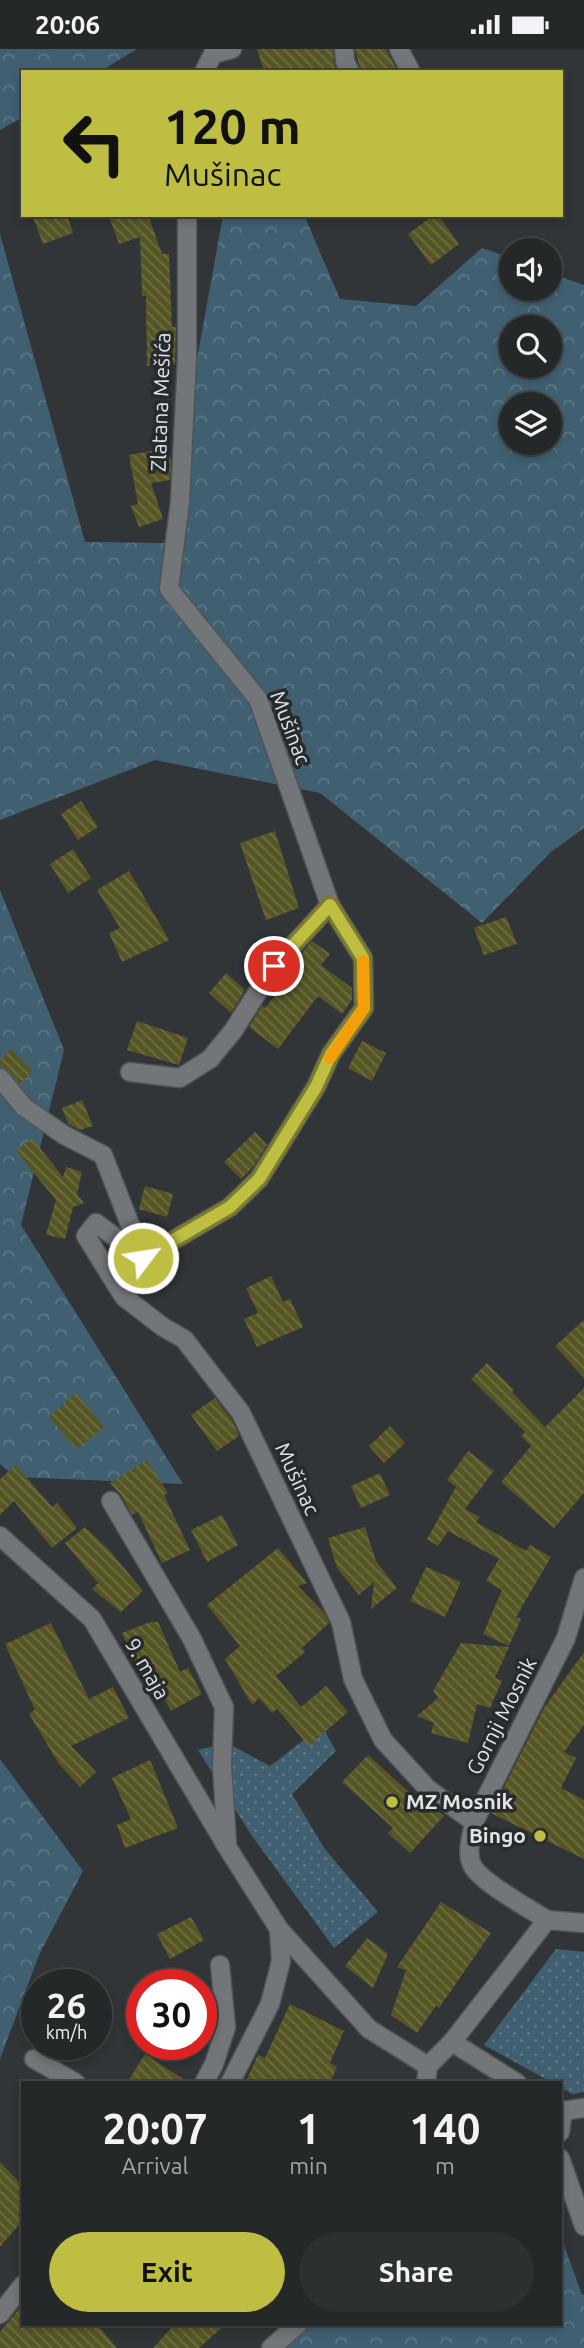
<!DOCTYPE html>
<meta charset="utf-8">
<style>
:root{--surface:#252829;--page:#2d3031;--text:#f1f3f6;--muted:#a3a6a8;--line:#424446;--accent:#bebe42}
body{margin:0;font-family:Ubuntu,sans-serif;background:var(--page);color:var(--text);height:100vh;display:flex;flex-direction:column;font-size:26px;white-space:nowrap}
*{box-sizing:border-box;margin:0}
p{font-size:23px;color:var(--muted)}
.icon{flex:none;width:38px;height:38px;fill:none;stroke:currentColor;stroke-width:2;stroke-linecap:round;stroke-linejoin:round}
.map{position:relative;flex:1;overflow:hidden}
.side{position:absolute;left:21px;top:2032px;width:541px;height:245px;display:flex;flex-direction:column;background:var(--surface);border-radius:0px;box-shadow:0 4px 10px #0003,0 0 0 2px var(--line)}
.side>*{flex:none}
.hud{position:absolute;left:21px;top:21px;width:542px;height:147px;border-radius:0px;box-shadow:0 4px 10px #0003,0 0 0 2px var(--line);background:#bebe42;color:#111;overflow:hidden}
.buttons{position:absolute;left:499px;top:189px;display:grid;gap:14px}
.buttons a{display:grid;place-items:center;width:63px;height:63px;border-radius:50%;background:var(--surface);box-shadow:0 4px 10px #0003,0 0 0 2px var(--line);font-size:35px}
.speed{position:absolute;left:21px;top:1920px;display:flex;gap:14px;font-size:35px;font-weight:700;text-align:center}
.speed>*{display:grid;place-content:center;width:91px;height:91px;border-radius:50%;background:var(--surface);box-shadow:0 4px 10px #0003,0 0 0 2px var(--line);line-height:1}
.speed small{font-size:18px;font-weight:400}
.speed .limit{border:10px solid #d22;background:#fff;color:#111}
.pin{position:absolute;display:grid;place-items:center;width:60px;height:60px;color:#fff;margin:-30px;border:4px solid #fff;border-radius:50%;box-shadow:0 2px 7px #0007}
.me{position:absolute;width:77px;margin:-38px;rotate:59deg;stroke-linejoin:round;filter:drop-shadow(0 0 5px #0008)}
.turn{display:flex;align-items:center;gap:24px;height:147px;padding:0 28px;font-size:32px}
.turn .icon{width:91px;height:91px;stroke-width:2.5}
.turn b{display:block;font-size:49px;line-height:60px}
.eta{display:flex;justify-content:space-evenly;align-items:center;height:119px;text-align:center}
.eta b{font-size:42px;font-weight:700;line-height:49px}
.button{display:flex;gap:14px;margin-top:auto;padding:14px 28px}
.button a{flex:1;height:80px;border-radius:42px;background:var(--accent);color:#111;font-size:28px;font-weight:700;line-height:80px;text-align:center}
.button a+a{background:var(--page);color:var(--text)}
.status{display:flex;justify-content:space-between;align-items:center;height:49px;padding:0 35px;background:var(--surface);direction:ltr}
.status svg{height:19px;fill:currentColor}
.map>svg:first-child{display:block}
.grass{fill:url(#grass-dots)}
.forest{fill:url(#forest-crowns);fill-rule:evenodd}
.building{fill:url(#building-back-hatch)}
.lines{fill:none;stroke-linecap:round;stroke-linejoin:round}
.minor-casing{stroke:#515456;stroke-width:21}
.minor{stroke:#727679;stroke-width:18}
.route-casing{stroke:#7c7c2b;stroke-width:18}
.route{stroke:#bebe42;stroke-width:12}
.slow{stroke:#f59e0b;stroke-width:12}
.poi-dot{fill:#bebe42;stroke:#272b2d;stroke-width:2.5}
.labels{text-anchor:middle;stroke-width:7;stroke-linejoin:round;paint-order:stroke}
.street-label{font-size:21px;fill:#e1e3e5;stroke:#272b2d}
.poi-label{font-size:21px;font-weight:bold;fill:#e1e3e5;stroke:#272b2d;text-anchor:start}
</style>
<div class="status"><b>20:06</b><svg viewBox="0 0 49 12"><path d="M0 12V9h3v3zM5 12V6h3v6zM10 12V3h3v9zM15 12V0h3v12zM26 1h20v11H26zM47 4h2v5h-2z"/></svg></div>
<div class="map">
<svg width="584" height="2299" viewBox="0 0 584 2299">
<defs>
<pattern id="grass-dots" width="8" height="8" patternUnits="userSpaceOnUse" patternTransform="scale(1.75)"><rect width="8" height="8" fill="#406071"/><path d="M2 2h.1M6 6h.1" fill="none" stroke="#5b7785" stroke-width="1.8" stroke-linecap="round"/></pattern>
<pattern id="forest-crowns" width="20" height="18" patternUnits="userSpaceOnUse" patternTransform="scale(1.75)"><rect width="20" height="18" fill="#406071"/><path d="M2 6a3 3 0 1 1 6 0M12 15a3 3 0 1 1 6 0" fill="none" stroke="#5b7785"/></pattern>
<pattern id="building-back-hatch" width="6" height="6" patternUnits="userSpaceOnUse" patternTransform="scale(1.75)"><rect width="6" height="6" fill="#565625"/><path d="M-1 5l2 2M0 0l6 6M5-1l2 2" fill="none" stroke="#6e6e44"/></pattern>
</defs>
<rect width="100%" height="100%" fill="#313537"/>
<!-- grass -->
<g class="grass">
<polygon points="322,1677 336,1702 292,1745 324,1799 378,1863 334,1899 252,1787 198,1701 227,1694 270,1717"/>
<polygon points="556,1900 584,1903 584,2043 572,2045 560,2038 560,2034 551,2033 484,1996"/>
</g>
<!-- forest -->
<g class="forest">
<polygon points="0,0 137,0 99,23 23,23 23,68 0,81"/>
<path d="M223,166h81l36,84 76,7 66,-58 29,10v31h39v-16l34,12v543l-33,24 -69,71 -162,-130 -165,-33 -155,60v-586l85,308 79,1zM511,278h39v39h-39zM511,355h39v39h-39z"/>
<polygon points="0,841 64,1001 21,1176 183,1435 15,1428 0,1415"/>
<polygon points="0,1710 83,1822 39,1906 0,2010"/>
<polygon points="560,2185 582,2246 584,2246 584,2299 283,2299 306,2275 560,2275"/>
</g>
<!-- building -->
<g class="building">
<polygon points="257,0 333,0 334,13 337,23 264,23"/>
<polygon points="355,0 386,0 398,23 361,23"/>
<polygon points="32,166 67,166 73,184 43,195"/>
<polygon points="122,166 148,166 162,205 169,205 172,278 176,278 175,315 147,317 146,247 142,247 140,188 119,195 110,170"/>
<polygon points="434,166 438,166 459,195 431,216 408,185"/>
<polygon points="168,399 171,413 170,431 151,434 163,470 139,478 131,457 138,455 129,406"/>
<polygon points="81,752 98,778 78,791 61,765"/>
<polygon points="275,782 299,859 266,871 240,794"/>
<polygon points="73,800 91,829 68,844 50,815"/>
<polygon points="129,822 169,891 122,913 109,884 120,879 97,841"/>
<polygon points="506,868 517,895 484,906 474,879"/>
<polygon points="312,892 330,905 321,916 352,939 352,951 342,965 318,947 278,1000 249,978 262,957 265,959 291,927 286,923"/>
<polygon points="226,924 245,941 231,964 209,944"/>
<polygon points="137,972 188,989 179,1016 127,1001"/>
<polygon points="362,992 386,1004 372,1032 348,1019"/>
<polygon points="11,1000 33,1022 20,1035 9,1022 0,1016 0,1011"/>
<polygon points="82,1051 93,1077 80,1081 68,1075 62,1059"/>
<polygon points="255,1083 267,1096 254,1117 241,1130 224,1113"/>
<polygon points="32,1089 63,1128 66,1118 82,1123 77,1145 84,1154 73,1158 65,1190 46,1186 56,1151 16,1102"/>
<polygon points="145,1137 173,1145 167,1168 139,1160"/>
<polygon points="271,1227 283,1253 290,1250 303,1278 257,1298 244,1270 258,1264 246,1239"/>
<polygon points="584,1271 584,1329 555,1297"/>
<polygon points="487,1314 514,1341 512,1343 545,1378 584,1339 584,1444 554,1479 501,1433 531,1397 521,1387 525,1383 471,1330"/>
<polygon points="76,1344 104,1378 77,1400 49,1368"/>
<polygon points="215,1349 233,1373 239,1387 217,1402 191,1366"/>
<polygon points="390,1377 405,1394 384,1414 369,1397"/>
<polygon points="468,1402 494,1422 465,1460 480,1468 476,1473 526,1502 530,1496 551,1508 516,1568 521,1570 509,1597 483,1585 502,1541 486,1532 499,1510 448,1482 438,1497 427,1490 456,1438 447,1431"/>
<polygon points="147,1411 168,1444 164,1446 190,1501 162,1514 138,1463 132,1466 121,1446 110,1434"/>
<polygon points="16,1416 52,1458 57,1454 77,1479 52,1499 14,1452 0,1466 0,1430"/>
<polygon points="380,1424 390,1446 361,1459 351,1437"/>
<polygon points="222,1466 238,1496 207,1513 191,1481"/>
<polygon points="85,1478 111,1503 143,1542 121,1563 92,1540 98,1534 65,1494"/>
<polygon points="365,1478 376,1512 397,1539 371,1560 374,1533 359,1546 337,1519 328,1489"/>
<polygon points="278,1499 307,1534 298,1537 325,1565 329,1574 302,1599 305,1603 276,1627 301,1658 326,1637 348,1663 309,1697 277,1660 272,1664 259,1649 252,1656 225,1610 240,1597 207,1556"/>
<polygon points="426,1518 461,1533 445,1568 410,1552"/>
<polygon points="150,1573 158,1573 180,1623 188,1619 202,1645 171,1662 143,1611 135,1614 122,1584"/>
<polygon points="51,1574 89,1650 113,1638 129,1669 71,1697 96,1723 80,1738 59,1715 29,1665 35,1661 5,1595"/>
<polygon points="461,1594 509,1598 495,1629 502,1632 490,1659 477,1655 468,1694 431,1684 434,1674 417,1667 438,1649 433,1642"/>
<polygon points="584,1603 584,1676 564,1703 576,1709 561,1739 584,1751 584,1810 491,1764 544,1659"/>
<polygon points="368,1706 422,1755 425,1752 444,1767 410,1804 388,1784 393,1779 342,1733"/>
<polygon points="150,1711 178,1779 125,1799 117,1776 131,1770 112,1729"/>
<polygon points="441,1853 491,1884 439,1959 436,1957 417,1984 391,1966 406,1921 397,1918"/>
<polygon points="191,1868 204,1891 170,1910 157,1885"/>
<polygon points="367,1889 388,1905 373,1939 345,1917"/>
<polygon points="290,1955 344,1982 330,2014 337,2018 330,2034 245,2034 258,2006 265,2009"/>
<polygon points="145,2005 189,2034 127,2034"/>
<polygon points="0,2113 23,2137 23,2171 0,2198"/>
<polygon points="23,2255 23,2275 97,2275 117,2299 0,2299 0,2283"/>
<polygon points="175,2275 226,2275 199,2299 153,2299"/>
</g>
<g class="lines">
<!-- minor casing -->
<g class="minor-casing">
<g id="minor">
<polyline points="344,0 345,12 350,23"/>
<polyline points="399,0 411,23"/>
<polyline points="204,23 213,5 232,0"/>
<polyline points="130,1023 180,1029 210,1010 233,982 274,917 330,856"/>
<polyline points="0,1029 24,1058 64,1086 103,1106 143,1209"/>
<polyline points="143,1209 230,1158 259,1130 316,1038 331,1005 364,959 363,909 330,856 258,650 169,540 180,453 187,309 187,166"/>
<polyline points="143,1209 96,1174 86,1187 124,1248 163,1278 184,1290 241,1364 341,1573 353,1630 383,1691 428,1740 474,1773"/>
<polyline points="111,1452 192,1590 224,1658 222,1717 227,1795"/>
<polyline points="0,1487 92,1570 227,1798 279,1880 369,1980 428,2017"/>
<path d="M547,1871c-17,-11 -67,-38 -75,-55 -6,-13 0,-30 2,-43l92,-184 18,-60"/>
<polyline points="452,1993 517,2034"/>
<polyline points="34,2010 76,2034"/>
<polyline points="204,2034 214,2015 226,1978 220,1916"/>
<polyline points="230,2034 270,1955 281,1912 279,1880"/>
<polyline points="426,2034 428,2017 452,1993 547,1871 584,1874"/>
<polyline points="560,2060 563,2062 560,2083"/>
<polyline points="563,2062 584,2059"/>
<polyline points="560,2109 584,2177"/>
<polyline points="0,2265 23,2236"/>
<polyline points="271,2299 298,2275"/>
</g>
</g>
<!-- minor -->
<use href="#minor" class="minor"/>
</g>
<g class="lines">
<!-- route casing -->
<g class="route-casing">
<polyline id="route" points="143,1209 230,1158 259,1130 316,1038 331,1005 364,959 363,909 330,856 274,917"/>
</g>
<!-- route -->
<use href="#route" class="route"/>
<!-- slow -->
<polyline class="slow" points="330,1009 364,959 363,912"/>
</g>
<!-- markers -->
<g class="poi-dot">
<circle cx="392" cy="1753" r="7"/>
<circle cx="540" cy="1787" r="7"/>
</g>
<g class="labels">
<!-- street labels -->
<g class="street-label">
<text transform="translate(161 353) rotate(-88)" y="7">Zlatana Mešića</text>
<text transform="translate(290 679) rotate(69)" y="7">Mušinac</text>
<text transform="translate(297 1430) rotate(65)" y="7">Mušinac</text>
<text transform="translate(147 1620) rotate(60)" y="7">9. maja</text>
<text transform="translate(502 1667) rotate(-63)" y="7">Gornji Mosnik</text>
</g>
<!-- poi labels -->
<g class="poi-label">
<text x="406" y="1760">MZ Mosnik</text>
<text x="526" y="1794" text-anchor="end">Bingo</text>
</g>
</g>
</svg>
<div class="buttons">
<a><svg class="icon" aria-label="sound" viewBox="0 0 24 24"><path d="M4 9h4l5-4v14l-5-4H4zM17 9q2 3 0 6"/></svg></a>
<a><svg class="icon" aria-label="search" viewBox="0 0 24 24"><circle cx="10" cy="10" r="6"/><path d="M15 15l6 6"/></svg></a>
<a><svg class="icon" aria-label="layers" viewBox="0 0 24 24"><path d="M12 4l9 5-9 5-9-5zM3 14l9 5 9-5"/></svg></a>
</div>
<div class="speed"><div>26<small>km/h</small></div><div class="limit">30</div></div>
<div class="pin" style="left:274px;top:917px;background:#d93025"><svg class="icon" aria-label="arrive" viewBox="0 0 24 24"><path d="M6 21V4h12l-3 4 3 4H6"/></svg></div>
<svg class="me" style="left:143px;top:1209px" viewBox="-20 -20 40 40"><circle r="17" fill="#bebe42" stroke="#fff" stroke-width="3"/><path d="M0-11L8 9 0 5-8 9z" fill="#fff"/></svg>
<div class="hud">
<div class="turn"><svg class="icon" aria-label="left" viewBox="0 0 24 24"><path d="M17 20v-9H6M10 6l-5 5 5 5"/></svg><div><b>120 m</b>Mušinac</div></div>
</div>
<section class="side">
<div class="eta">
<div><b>20:07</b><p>Arrival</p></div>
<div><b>1</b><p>min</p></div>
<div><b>140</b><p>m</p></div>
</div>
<div class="button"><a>Exit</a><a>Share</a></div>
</section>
</div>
